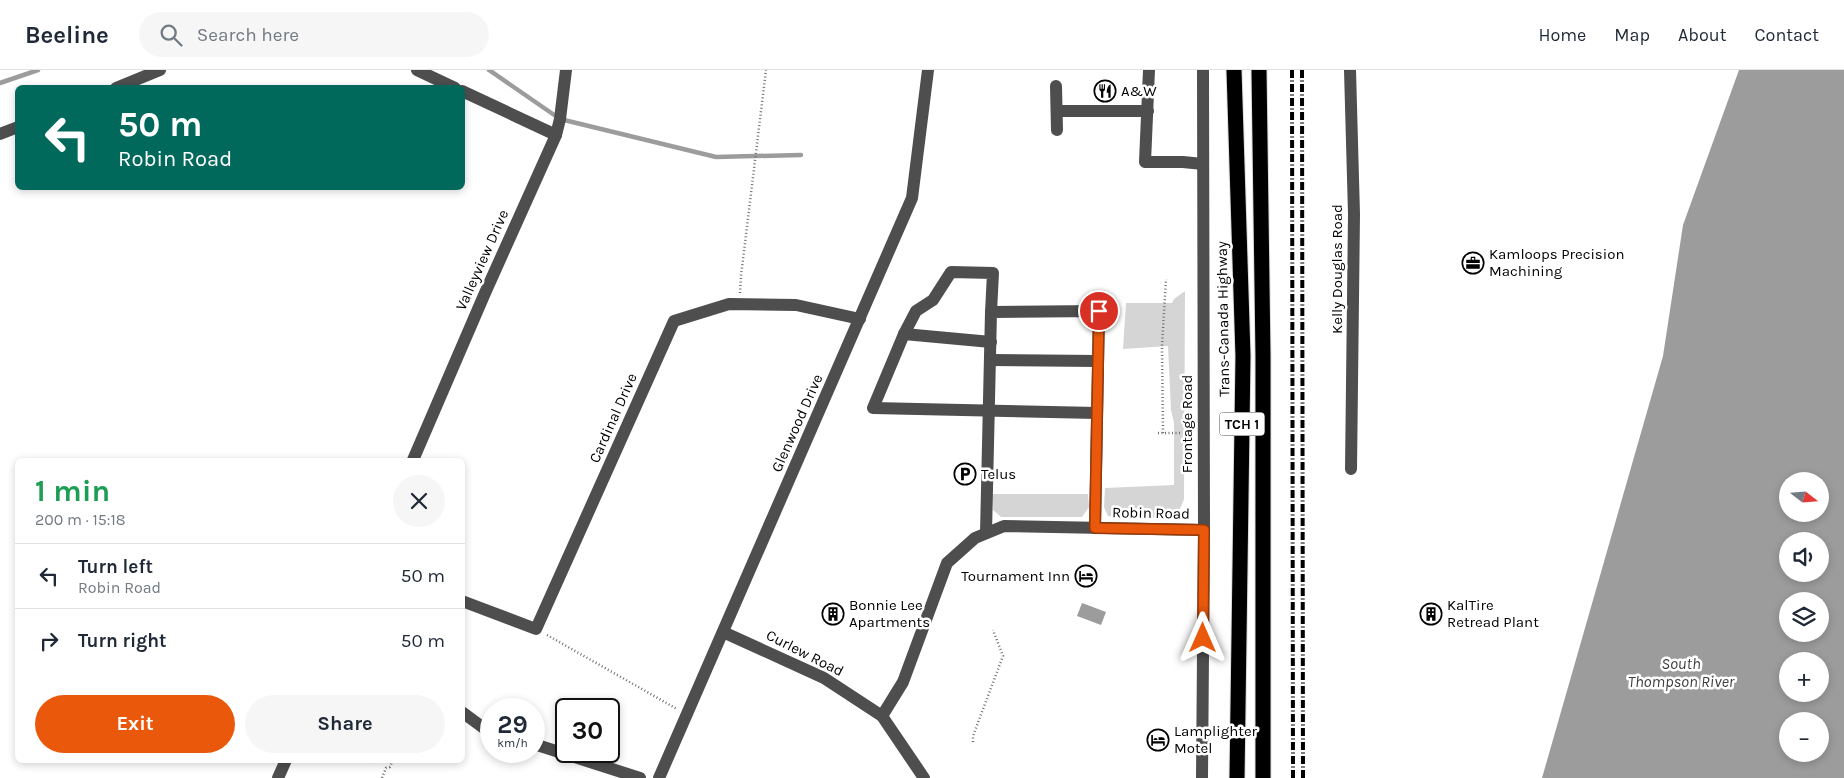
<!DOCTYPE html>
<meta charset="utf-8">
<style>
:root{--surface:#fff;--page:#f6f6f7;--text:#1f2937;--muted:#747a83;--line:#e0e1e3;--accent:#ea580c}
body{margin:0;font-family:Karla,sans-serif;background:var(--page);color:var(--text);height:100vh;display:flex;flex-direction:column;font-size:19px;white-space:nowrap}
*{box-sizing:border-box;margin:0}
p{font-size:16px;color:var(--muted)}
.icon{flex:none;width:28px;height:28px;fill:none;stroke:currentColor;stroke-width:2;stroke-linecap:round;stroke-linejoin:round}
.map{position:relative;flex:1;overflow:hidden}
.sheet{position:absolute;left:15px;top:388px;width:450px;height:305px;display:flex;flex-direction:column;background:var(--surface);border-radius:8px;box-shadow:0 2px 8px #0003}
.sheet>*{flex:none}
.guide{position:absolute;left:15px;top:15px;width:450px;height:105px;border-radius:8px;box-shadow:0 2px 8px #0003;background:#00695c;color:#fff;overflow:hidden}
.needle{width:32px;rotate:107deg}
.fabs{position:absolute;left:1779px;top:402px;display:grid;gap:10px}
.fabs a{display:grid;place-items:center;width:50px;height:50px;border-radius:50%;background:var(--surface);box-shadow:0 2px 8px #0003;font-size:25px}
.speed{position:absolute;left:480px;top:628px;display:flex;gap:10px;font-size:25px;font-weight:700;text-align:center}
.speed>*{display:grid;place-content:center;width:65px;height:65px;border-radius:50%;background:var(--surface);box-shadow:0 2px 8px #0003;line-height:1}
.speed small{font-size:12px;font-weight:400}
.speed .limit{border:2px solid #111;border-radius:8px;background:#fff;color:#111}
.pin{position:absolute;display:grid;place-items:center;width:42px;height:42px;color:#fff;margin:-21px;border:2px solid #fff;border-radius:50%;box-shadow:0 1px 5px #0007}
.me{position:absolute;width:55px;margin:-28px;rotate:0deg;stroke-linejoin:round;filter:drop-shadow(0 0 4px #0008)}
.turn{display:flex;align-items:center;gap:18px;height:105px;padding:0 20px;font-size:22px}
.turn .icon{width:65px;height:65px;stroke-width:2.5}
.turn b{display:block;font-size:35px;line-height:42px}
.round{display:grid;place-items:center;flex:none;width:52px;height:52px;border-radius:26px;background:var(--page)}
.overview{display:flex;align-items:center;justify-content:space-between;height:85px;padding:0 20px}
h1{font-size:30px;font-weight:700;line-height:38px;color:#1e9e55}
.action{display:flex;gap:10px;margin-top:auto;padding:10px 20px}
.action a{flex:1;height:58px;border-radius:30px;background:var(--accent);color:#fff;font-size:20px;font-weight:700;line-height:58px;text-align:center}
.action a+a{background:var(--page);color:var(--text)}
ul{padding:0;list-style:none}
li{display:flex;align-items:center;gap:15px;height:65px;padding:0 20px;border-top:1px solid var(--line)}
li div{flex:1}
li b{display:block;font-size:19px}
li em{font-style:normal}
header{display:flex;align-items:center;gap:30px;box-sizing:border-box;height:70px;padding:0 25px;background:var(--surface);border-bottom:1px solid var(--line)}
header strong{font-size:24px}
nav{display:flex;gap:28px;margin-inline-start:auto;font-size:18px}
.search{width:350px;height:45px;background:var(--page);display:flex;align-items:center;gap:12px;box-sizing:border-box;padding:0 18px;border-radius:28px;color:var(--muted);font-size:19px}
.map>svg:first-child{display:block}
.green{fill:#d5d5d5}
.water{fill:#9c9c9c;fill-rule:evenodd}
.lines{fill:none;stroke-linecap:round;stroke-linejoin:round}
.stream{stroke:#9c9c9c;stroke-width:4.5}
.highway-casing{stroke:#dbdbdb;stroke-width:17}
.path{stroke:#707070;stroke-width:2.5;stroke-dasharray:1 2.5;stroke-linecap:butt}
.minor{stroke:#4e4e4e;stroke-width:12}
.highway{stroke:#000;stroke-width:15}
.rail{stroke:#000;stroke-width:4;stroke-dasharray:8 2.5 1 2.5;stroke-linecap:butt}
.route-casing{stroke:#983908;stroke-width:12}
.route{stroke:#ea580c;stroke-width:9}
.labels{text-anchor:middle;stroke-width:5;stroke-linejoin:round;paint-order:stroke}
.shield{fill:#fff;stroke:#4c4c4c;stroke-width:1}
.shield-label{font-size:14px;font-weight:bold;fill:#000}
.poi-label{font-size:15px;fill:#000;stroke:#fff;text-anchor:start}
.street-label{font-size:15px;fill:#000;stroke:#fff}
.water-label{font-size:16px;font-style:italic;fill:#3d3d3d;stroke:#fff}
</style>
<header>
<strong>Beeline</strong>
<div class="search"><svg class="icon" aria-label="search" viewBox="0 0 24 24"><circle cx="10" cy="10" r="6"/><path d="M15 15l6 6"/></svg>Search here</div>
<nav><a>Home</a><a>Map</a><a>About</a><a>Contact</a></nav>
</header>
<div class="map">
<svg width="1844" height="708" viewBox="0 0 1844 708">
<rect width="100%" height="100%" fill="#fff"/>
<!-- green -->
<g class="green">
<path d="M1185,221l-1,208c-1,3 -3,8 -5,11 -14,12 -54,7 -71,6l-4,-9 1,-19 69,-3v-62l-3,-13 -3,-64 -45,3 3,-46h46l2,-4z"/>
<polygon points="992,424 1088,424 1089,437 1082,447 1001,447 993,440"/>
</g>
<!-- water -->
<g class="water">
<path d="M1739,0h105v708h-302l121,-422 20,-131zM1788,411h32v33h-32zM1788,471h32v33h-32zM1788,531h32v33h-32zM1788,591h32v33h-32zM1788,651h32v33h-32z"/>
<polygon points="1082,533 1106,542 1101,555 1077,546"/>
</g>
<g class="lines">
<!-- stream -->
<g class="stream">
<polyline points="489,0 560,49 716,87 801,85"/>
<polyline points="0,13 38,0"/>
</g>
<!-- highway casing -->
<g class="highway-casing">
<g id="highway">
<polyline points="1234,0 1243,286 1237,708"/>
<polyline points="1259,0 1263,286 1263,708"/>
</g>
</g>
<!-- path -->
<g class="path">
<polyline points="740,223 741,206 766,0"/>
<polyline points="1158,363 1192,363"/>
<polyline points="1163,363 1162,276 1166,209"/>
<polyline points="547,565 677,639"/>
<polyline points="973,672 973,666 1003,586 993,560"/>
<polyline points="370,692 375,690"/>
<polyline points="382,708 386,698 390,697 393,690"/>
</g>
<!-- minor -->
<g class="minor">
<polyline points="417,0 455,18"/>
<polyline points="1149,0 1145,92 1183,92 1203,94"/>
<polyline points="1350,0 1354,144 1351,399"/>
<polyline points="1056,16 1057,60"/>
<polyline points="116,18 160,0"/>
<polyline points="462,21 556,65"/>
<polyline points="1057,41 1148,41"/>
<polyline points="0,64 18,57"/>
<polyline points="904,264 916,241 933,230 951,202 993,203 991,242"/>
<polyline points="991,272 904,264 873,338 1097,343"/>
<polyline points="990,290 1098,291"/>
<polyline points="413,390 485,223 556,65 560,49 566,0"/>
<polyline points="986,463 991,242 1099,241 1095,458"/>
<polyline points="462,531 536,559 674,251 729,234 796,235 860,249"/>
<polyline points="723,562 824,608 882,646 924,708"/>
<polyline points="462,642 485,659 491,661"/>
<polyline points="882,646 903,612 947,493 975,468 1004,456 1204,460"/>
<polyline points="534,674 640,708"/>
<polyline points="278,708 286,690"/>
<polyline points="659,708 912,128 928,0"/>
<polyline points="1202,708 1204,460 1203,0"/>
</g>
<!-- highway -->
<use href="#highway" class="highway"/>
<!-- rail -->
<g class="rail">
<polyline points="1292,0 1293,708"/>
<polyline points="1302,0 1303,708"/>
</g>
</g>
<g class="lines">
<!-- route casing -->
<g class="route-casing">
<polyline id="route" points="1099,241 1095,458 1204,460 1203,568"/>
</g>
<!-- route -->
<use href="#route" class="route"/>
</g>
<!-- icons -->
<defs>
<g id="restaurant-ring" transform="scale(1.125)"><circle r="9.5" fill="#fff" stroke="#000" stroke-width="1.5"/><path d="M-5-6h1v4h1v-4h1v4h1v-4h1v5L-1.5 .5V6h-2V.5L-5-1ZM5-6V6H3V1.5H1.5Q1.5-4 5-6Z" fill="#000"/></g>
<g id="office-ring" transform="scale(1.125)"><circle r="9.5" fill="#fff" stroke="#000" stroke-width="1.5"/><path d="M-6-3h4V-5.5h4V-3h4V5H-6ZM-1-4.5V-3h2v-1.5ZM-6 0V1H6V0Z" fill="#000"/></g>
<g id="parking-ring" transform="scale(1.125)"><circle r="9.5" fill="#fff" stroke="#000" stroke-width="1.5"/><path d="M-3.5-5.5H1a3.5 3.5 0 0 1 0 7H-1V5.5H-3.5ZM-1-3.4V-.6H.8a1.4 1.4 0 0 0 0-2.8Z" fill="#000"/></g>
<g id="hotel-ring" transform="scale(1.125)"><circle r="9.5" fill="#fff" stroke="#000" stroke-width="1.5"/><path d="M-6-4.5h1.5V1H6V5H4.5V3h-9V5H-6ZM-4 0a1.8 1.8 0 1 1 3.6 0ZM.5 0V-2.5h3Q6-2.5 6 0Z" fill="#000"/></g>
<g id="building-ring" transform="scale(1.125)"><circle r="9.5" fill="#fff" stroke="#000" stroke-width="1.5"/><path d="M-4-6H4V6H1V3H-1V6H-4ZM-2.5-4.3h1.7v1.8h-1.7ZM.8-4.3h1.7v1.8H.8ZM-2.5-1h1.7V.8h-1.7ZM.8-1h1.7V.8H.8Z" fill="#000"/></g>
</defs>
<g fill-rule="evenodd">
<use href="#restaurant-ring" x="1105" y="21"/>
<use href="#office-ring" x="1473" y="193"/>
<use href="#parking-ring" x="965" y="404"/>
<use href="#hotel-ring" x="1086" y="506"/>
<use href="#building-ring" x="833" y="544"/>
<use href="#building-ring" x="1431" y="544"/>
<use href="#hotel-ring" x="1158" y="670"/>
</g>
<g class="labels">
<!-- shield labels -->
<rect class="shield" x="1219.5" y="342.5" width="45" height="23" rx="4"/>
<g class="shield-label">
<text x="1242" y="359">TCH 1</text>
</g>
<!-- poi labels -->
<g class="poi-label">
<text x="1121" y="26">A&amp;W</text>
<text x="1489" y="189">Kamloops Precision<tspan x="1489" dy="17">Machining</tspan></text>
<text x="981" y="409">Telus</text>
<text x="1070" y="511" text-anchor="end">Tournament Inn</text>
<text x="849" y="540">Bonnie Lee<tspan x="849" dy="17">Apartments</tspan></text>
<text x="1447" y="540">KalTire<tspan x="1447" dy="17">Retread Plant</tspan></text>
<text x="1174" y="666">Lamplighter<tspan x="1174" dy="17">Motel</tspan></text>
</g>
<!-- street labels -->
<g class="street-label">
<text transform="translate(482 190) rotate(-66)" y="5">Valleyview Drive</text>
<text transform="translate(1337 199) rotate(-90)" y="5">Kelly Douglas Road</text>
<text transform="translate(1223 249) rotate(-91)" y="5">Trans-Canada Highway</text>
<text transform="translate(613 348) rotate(-66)" y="5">Cardinal Drive</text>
<text transform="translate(797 353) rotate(-66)" y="5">Glenwood Drive</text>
<text transform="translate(1187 354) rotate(-90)" y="5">Frontage Road</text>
<text transform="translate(1151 443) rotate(1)" y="5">Robin Road</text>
<text transform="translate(805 583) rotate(27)" y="5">Curlew Road</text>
</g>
<!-- water labels -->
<g class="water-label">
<text x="1681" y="599">South<tspan x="1681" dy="18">Thompson River</tspan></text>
</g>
</g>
</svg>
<div class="fabs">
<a><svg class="needle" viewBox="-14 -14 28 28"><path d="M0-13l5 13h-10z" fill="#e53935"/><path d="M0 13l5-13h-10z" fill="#747a83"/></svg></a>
<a><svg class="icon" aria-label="sound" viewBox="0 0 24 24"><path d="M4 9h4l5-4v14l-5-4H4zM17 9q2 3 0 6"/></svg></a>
<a><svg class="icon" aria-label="layers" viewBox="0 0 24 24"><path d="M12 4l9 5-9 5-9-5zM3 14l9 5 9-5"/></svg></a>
<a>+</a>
<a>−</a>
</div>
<div class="speed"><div>29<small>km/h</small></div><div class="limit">30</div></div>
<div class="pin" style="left:1099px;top:241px;background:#d93025"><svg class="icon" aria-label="arrive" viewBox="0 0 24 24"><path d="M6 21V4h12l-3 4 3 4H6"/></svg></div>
<svg class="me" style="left:1203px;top:568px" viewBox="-20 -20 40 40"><path d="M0-17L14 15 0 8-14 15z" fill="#ea580c" stroke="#fff" stroke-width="4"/></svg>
<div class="guide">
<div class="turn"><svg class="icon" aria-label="left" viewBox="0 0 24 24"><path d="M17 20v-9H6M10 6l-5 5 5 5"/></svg><div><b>50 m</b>Robin Road</div></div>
</div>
<section class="sheet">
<div class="overview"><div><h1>1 min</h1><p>200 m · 15:18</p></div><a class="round"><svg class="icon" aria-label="close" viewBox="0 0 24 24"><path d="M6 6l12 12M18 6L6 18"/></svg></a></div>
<ul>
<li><svg class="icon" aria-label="left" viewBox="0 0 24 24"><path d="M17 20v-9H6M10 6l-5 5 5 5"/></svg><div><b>Turn left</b><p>Robin Road</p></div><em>50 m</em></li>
<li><svg class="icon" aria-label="right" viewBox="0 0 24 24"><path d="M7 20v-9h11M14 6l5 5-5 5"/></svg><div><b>Turn right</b></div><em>50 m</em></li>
</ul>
<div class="action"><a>Exit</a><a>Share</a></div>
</section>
</div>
